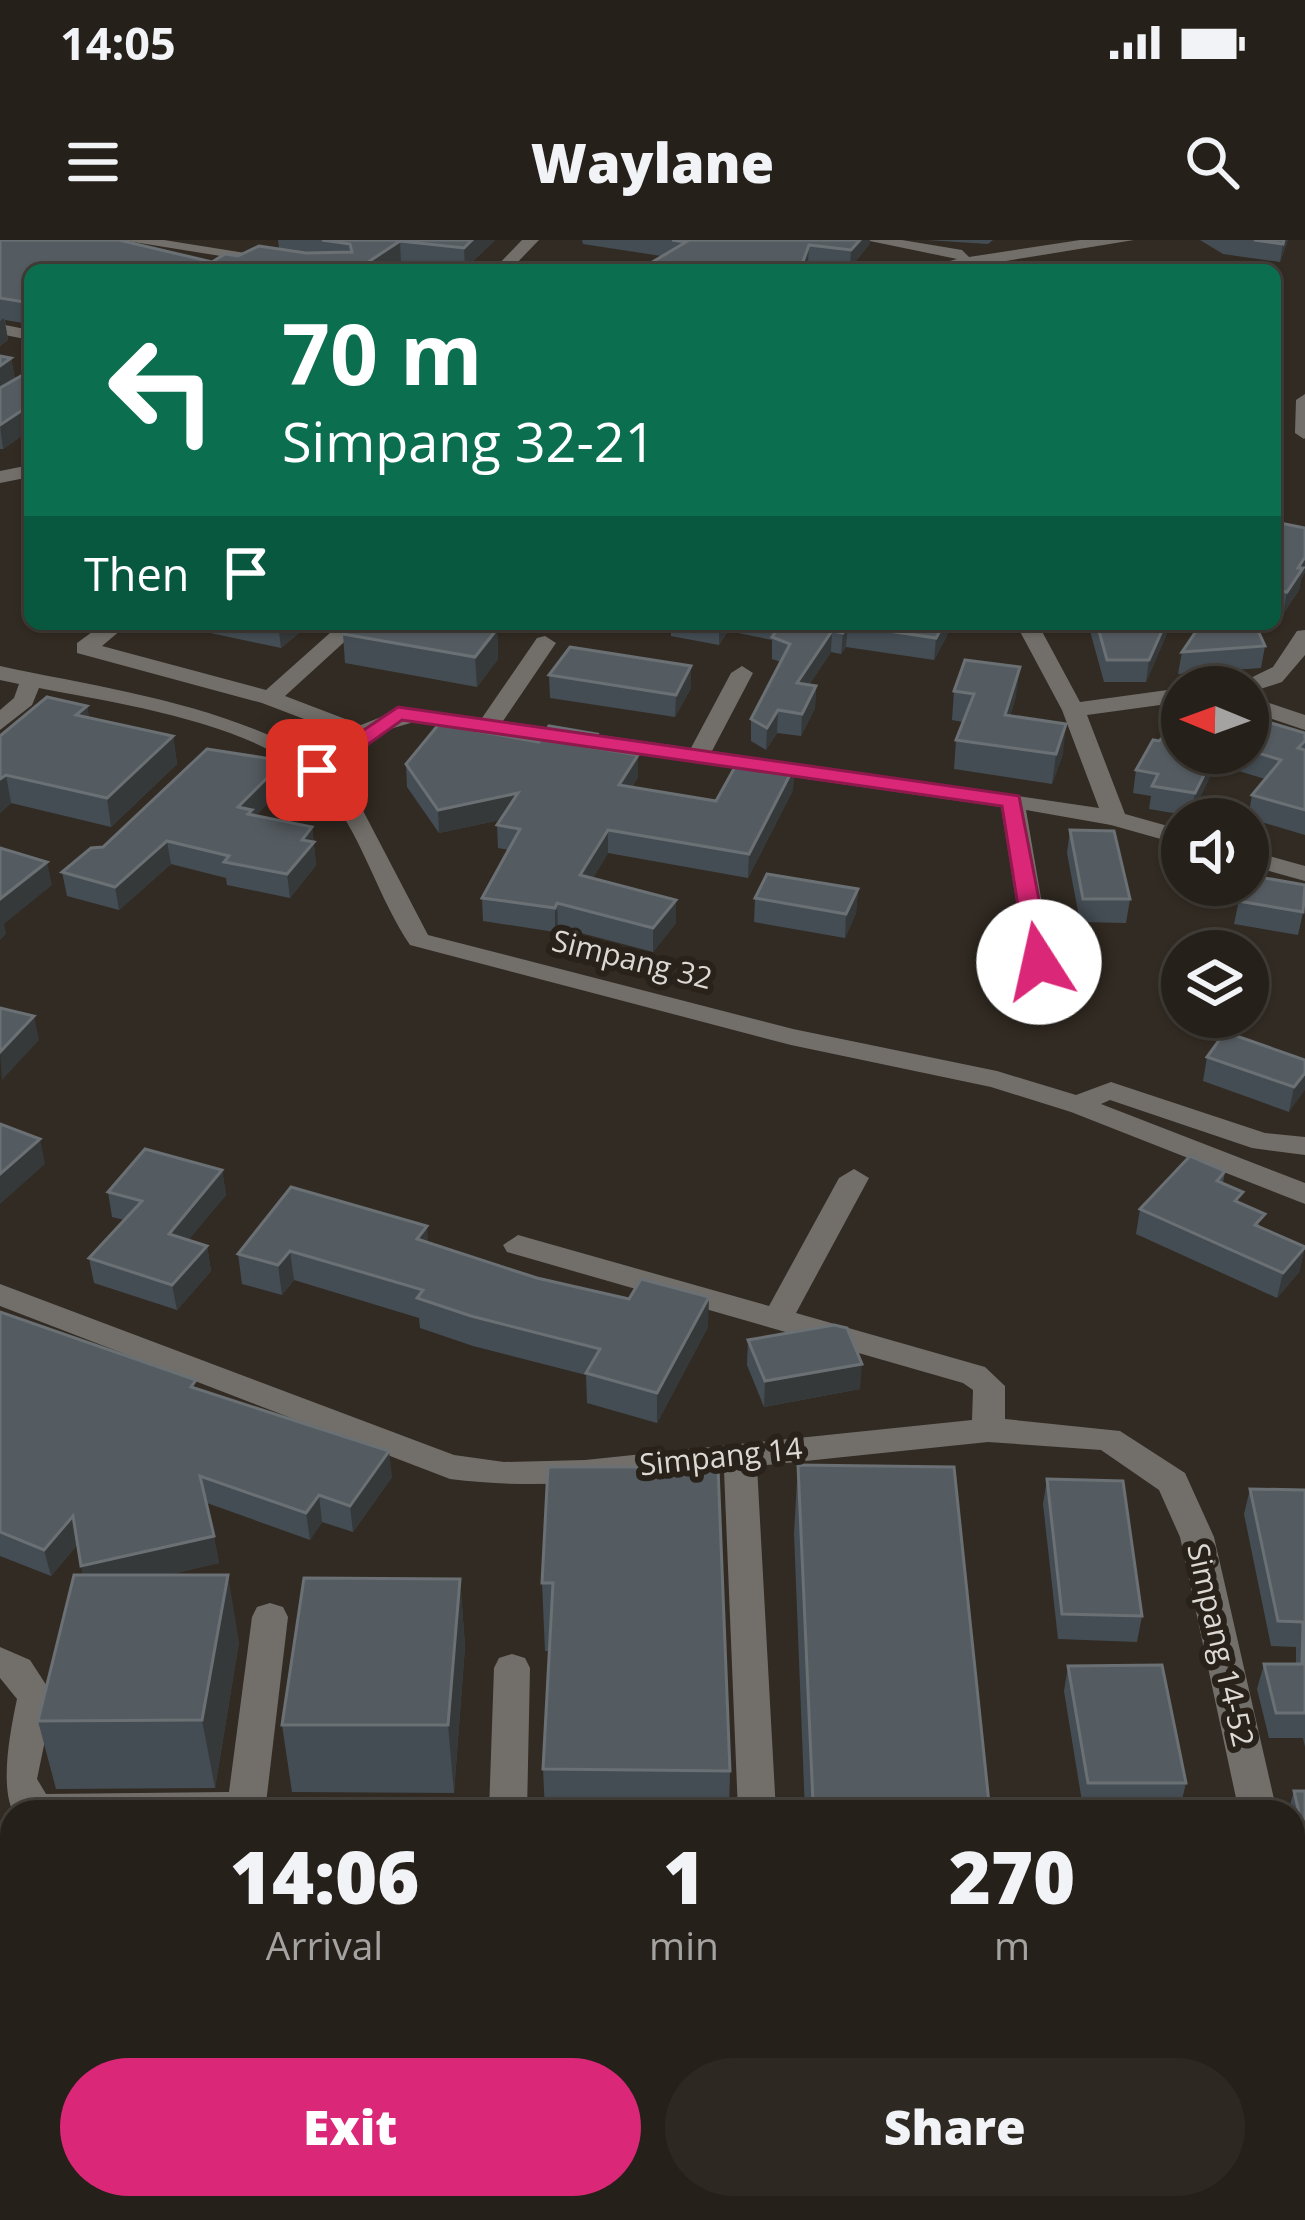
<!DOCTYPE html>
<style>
:root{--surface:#26201a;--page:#2e2823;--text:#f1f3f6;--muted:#a4a3a2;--line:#423e39;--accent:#db2777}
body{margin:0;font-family:"Open Sans",sans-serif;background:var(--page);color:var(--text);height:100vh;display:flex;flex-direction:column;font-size:45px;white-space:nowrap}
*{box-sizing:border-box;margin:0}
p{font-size:39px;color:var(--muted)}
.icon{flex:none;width:66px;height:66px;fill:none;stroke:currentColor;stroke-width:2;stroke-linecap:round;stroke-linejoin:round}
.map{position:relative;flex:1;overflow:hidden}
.side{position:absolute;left:0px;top:1560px;width:1305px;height:420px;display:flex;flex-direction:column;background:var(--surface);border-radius:36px 36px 0 0;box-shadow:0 3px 9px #0004,0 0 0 3px var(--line)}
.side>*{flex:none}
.top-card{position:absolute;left:24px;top:24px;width:1257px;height:366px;border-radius:18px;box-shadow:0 3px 9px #0004,0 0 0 3px var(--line);background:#0b6e4f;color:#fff;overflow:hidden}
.needle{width:78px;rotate:271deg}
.tools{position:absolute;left:1161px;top:426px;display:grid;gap:24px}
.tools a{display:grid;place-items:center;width:108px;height:108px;border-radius:50%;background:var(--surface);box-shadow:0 3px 9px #0004,0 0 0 3px var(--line);font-size:60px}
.pin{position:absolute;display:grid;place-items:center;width:102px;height:102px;color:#fff;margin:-51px;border-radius:24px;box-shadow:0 6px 18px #0006}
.me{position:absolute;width:132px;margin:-66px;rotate:350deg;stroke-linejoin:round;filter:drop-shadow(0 0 9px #0008)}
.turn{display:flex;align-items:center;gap:42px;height:252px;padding:0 60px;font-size:54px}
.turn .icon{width:156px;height:156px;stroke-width:2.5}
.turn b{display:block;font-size:84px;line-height:102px}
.then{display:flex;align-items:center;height:114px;padding:0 60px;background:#0003;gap:24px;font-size:45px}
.eta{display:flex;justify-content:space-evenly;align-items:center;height:204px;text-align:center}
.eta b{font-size:72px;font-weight:800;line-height:84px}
.button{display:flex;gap:24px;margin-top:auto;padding:24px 60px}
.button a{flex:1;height:138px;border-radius:72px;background:var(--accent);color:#fff;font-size:48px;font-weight:800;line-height:138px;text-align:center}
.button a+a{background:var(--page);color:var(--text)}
.status{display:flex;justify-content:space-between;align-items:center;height:84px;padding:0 60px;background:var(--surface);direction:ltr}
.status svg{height:33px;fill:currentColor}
header{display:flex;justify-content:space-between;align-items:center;height:156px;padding:0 60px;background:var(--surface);font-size:54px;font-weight:800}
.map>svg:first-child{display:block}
.built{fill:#3d3326}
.green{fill:#513e25}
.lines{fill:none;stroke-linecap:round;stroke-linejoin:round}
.minor{fill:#726f6a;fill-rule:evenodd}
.wall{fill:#444d54}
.shaded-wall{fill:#36393a}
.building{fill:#555c61;stroke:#6a7073;stroke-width:3}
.route{fill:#db2777;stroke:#8e194d;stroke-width:3}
.labels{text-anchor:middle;stroke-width:12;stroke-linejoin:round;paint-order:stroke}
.street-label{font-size:30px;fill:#dcd8d3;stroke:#28221a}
</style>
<div class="status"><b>14:05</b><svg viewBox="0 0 49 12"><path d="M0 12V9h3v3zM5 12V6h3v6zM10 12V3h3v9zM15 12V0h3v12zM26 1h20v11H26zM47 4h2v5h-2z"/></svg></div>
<header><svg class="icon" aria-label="menu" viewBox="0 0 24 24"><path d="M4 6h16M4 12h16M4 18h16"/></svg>Waylane<svg class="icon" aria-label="search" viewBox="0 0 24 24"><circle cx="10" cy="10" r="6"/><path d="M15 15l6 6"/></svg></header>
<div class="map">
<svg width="1305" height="1980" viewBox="0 0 1305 1980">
<rect width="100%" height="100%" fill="#322b23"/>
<!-- built -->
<polygon class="built" points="0,1582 12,1591 12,1968 246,1968 250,1980 0,1980"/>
<!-- green -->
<polygon class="green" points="0,1822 12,1871 12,1968 35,1968 38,1980 0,1980"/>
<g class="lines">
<!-- minor -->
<g class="minor">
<polygon points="121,0 164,0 351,30 308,30"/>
<polygon points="522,0 539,0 510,30 493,30"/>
<polygon points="865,0 902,0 962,10 969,17 1080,0 1134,0 951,30 918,30 957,19"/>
<polygon points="0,84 30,90 30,100 0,94"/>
<polygon points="1305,154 1305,198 1304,199 1295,193 1296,160"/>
<polygon points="30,225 30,237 0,243 0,231"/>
<path d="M103,384h25l-26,22 164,44 74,-66h24l-79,72 76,29 40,-16 81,9 55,-80 8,-2 11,7 -53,78 188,27 40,-75 11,-7 11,7 -41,78 387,57 -37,-98 -46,-86h22l42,78 102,-14v14l-95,13 38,99 57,16v15l-71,-20 -85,-15 26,152 -13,8 -13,-8 -25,-155 -587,-85 -31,9 -53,40 29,32 69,132 365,94 204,42 79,24 35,-13 154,51 40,4v18l-53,-7 -142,-48 -9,4 204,79v21l-234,-92 -80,-25 -200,-42 -381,-100c-31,-46 -46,-103 -79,-147 -55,-73 -207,-93 -292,-110l-7,17 -32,25v-20l14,-12 5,-14 -19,-4v-14c107,23 220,37 316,93l30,-24 -84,-32 -185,-50v-10z"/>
<polygon points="1305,390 1305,415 1282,442 1248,453 1248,447 1232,447 1273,427 1297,391"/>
<polygon points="1248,456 1305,475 1305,490 1248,471"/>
<polygon points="1248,610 1305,626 1305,641 1248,625"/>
<path d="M854,929l15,9 -73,135 189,54 20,19v33l115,12 65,42 29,64 63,275h-38l-59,-275 -21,-47 -58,-40 -113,-8 -231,24 19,346h-38l-14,-342c-92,9 -182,21 -274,9l-450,-173v-22l454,171 50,7 81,-2 387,-40 1,-30 -10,-7 -456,-131 -4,-7 15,-10 251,71 70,-128z"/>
<path d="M270,1363l13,4 5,10 -23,195h-252c-13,-28 -3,-80 4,-113l-17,-21v-31l30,13 24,37 -17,82 9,15 183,-2 23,-175 5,-10z"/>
<polygon points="512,1414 525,1418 530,1428 527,1572 489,1572 494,1428 499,1418"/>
<polygon points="1293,1712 1305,1717 1305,1775 1300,1777 1293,1775"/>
<polygon points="754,1968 798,1968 799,1980 755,1980"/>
</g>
</g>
<!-- wall -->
<g class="wall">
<polygon points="0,0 212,22 279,9 278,0 495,0 465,29 401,22 30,30 30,84 5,80 8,100 0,106"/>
<polygon points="582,0 870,0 869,5 850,28 808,23 806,30 639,30 661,16 583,4"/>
<polygon points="927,0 993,0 988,4"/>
<polygon points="1200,0 1288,0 1280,22 1223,14"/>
<polygon points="0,116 11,118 15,140 28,132 30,125 30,190 3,209 0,209"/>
<polygon points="1275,282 1305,288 1305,332 1301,339 1299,350 1283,374 1275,372"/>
<polygon points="168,384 310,384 281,408"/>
<polygon points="671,384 953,384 934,420 846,407 841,414 831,412 809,445 816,446 815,468 801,496 777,493 766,510 751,501 751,479 781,422 772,419 772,400 728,391 719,405 671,396"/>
<polygon points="1066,384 1171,384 1146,442 1104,442 1090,391 1068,391"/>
<polygon points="497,389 498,419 477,447 345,423 343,394"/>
<polygon points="1265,406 1261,428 1178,434 1182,412"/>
<polygon points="549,435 691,448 675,477 550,458"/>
<polygon points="954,451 1016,456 1010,476 1063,514 1052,544 954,529 956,500 963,482 952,480"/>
<polygon points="87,466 89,478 173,496 177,524 111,587 11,563 0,573 0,496"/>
<polygon points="1248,476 1305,493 1305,595 1248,578 1252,555 1265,539 1216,524 1191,576 1149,569 1151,556 1133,553 1136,530 1182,513 1248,513"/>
<polygon points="539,502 638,515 638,537 632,547 716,561 794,527 793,550 748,638 608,613 593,638 676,683 653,712 558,687 555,692 483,681 482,658 509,610 498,608 497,585 500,580 439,593 407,547 406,524"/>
<polygon points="287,544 255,576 312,587 316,625 290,658 227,645 226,638 171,624 119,670 67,656 62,632 103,607"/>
<polygon points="1070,590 1130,659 1126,683 1080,682 1067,613"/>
<polygon points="1242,645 1305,664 1298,695 1234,684"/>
<polygon points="858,649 856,673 845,698 754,682 755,658"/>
<polygon points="1207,817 1305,820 1289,872 1203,841"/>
<polygon points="222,930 226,955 188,1000 207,1006 211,1031 177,1070 94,1043 89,1018 124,980 112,977 108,952"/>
<polygon points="1225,931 1223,943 1262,988 1305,1007 1299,1032 1277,1058 1136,994 1140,969"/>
<polygon points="428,1003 537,1038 708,1087 657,1183 587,1163 586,1135 473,1106 420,1088 419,1078 294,1040 282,1055 242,1044 238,1014"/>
<polygon points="0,1072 198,1150 392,1237 353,1292 322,1282 310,1300 207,1263 219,1323 167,1335 239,1402 215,1548 56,1549 38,1481 83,1335 78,1304 51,1336 0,1316"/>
<polygon points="748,1100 860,1149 764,1167 747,1125"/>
<polygon points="798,1225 989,1563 988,1572 805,1572 794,1293"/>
<polygon points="548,1227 730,1531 729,1572 545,1572 543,1529 549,1411 545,1411 542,1343"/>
<polygon points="1047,1239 1142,1376 1137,1402 1058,1399 1043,1264"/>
<polygon points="1250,1249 1305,1250 1305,1507 1303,1498 1269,1498 1257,1449 1264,1424 1296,1424 1296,1407 1271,1406 1244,1274"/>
<polygon points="460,1339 465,1406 454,1553 292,1552 282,1485"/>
<polygon points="1068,1426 1186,1543 1180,1568 1083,1568 1064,1451"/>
<polygon points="1294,1551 1305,1551 1305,1616 1296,1616 1293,1603 1293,1572 1288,1572"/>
<polygon points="821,1968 1036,1968 1038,1980 822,1980"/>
</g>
<!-- shaded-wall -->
<g class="shaded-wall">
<polygon points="472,0 495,0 465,29 464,8"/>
<polygon points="860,0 870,0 869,5 850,28 851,10"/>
<polygon points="1284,0 1288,0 1280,22 1283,4"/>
<polygon points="400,1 401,22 389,30 356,30"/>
<polygon points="809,5 808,23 806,30 800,30"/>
<polygon points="0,75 0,81 4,78 8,100 0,106"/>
<polygon points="11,118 15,141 0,151 0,126"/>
<polygon points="27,167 30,190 3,209 0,185"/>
<polygon points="1305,317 1305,332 1301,339 1299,350 1283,374 1287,352"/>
<polygon points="278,384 310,384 281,408"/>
<polygon points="719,384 728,384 728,391 719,405"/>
<polygon points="944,384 953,384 934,420 936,398"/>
<polygon points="1165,384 1171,384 1146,442 1149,420"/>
<polygon points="848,385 846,407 841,414 843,393"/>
<polygon points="497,389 498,419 477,447 475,417"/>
<polygon points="832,391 831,412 796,465 797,443"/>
<polygon points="691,426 691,448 675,477 676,455"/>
<polygon points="1020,427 1016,456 1001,505 1005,475"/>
<polygon points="816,446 815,468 801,496 802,474"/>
<polygon points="87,466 92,494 76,475"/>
<polygon points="778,470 777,493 766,510 767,488"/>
<polygon points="1066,484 1063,514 1052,544 1056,514"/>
<polygon points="173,496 177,524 111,587 107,558"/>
<polygon points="1215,513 1218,513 1216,524 1191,576 1195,553"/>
<polygon points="638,515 638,537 619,568 619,545"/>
<polygon points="284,521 287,544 253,578 238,567"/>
<polygon points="794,527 793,550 748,638 749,614"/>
<polygon points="6,535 11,563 0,573 0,539"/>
<polygon points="518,553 519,576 439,593 438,570"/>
<polygon points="312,587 316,625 290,658 287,634 302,600"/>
<polygon points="608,590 608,613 581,658 580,635"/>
<polygon points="167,601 171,624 119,670 115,647"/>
<polygon points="47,622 52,645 4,684 6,694 0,700 0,659"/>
<polygon points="858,649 856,673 845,698 846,674"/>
<polygon points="676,660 676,683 653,712 653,688"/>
<polygon points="557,663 558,687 555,692 555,668"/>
<polygon points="34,776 39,800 2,840 0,812"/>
<polygon points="1305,833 1305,850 1289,872 1294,847"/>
<polygon points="40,899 45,924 0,964 0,934"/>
<polygon points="222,930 226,955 173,1019 169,994"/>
<polygon points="427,986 429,1015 417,999"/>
<polygon points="207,1006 211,1031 177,1070 172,1045"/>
<polygon points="1305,1007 1299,1032 1277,1058 1283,1033"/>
<polygon points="290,1011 294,1040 282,1055 278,1025"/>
<polygon points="709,1057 708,1087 657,1183 657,1153"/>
<polygon points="862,1124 860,1149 764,1167 765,1141"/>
<polygon points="389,1211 392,1237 353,1292 350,1266"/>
<polygon points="319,1255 322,1282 310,1300 306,1273"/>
<polygon points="73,1276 79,1303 51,1336 44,1310"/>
<polygon points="214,1296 219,1323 88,1353 81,1326"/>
<polygon points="228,1335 239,1402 215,1548 202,1480"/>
<polygon points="460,1339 465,1406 454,1553 448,1485"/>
</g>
<!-- building -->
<g class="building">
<polygon points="0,0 119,0 212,22 225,14 238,16 259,6 306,13 352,12 350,4 322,0 472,0 464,8 400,1 356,30 30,30 30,63 0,58"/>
<polygon points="672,0 860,0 851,10 809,5 800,30 639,30 686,2"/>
<polygon points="1254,0 1284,0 1283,4"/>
<polygon points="0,116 11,118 0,126"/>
<polygon points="30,125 30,167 27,167 0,185 0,148 28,132"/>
<polygon points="1275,282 1305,288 1305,317 1298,328 1303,328 1287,352 1275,350"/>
<polygon points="353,384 462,384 497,389 475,417 343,394"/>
<polygon points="781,384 944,384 936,398 848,385 843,393 832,391 797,443 816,446 802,474 778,470 767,488 751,479 790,404 772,397"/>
<polygon points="1097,384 1165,384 1149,420 1107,420"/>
<polygon points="1201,384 1255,384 1265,406 1182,412"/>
<polygon points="570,407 691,426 676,455 549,435"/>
<polygon points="965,420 1020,427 1005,475 1066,484 1056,514 956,500 974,454 954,451"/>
<polygon points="47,457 87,466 76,475 173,496 107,558 6,535 0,539 0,496"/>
<polygon points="1248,476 1305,493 1305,501 1298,508 1305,510 1305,570 1252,555 1281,520 1248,510"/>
<polygon points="1182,478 1182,513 1215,513 1195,553 1152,546 1158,534 1136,530 1153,500 1159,501"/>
<polygon points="439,484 539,502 549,486 597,494 589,507 638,515 619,545 716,561 740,518 794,527 749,614 608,590 580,635 676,660 653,688 557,663 555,668 482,658 520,589 497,585 518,553 438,570 406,524"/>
<polygon points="207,509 284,521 238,567 252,570 248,574 312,587 302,600 314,602 287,634 224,622 229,616 167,601 115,647 62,632 91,608 103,607"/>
<polygon points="1070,590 1114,591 1130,659 1083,659"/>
<polygon points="0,608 47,622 0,659"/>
<polygon points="767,634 858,649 846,674 755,658"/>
<polygon points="1248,635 1305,645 1303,672 1238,661 1242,645 1248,645"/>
<polygon points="0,768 34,776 0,812"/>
<polygon points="1225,792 1305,820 1305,833 1294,847 1207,817"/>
<polygon points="0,884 40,899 0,934"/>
<polygon points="145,909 222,930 169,994 207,1006 172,1045 89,1018 142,961 108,952"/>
<polygon points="1190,916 1225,931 1217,941 1243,952 1235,961 1265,974 1255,985 1305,1007 1283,1033 1140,969"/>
<polygon points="291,947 427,986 417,999 537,1038 629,1059 641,1039 709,1057 657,1153 586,1133 600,1109 471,1076 417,1058 423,1050 290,1011 278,1025 238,1014"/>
<polygon points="0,1072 196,1140 191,1147 389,1211 350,1266 319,1255 306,1273 200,1236 214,1296 81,1326 73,1276 44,1310 0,1292"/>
<polygon points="834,1085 847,1088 862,1124 765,1141 748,1100"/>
<polygon points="798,1225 954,1227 989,1563 813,1563"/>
<polygon points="548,1227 718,1227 730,1531 543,1529 553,1343 542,1343"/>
<polygon points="1047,1239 1123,1241 1142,1376 1062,1374"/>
<polygon points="1250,1249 1305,1250 1305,1473 1276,1473 1264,1424 1302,1424 1303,1382 1278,1381"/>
<polygon points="74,1335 228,1335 202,1480 38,1481"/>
<polygon points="304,1338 460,1339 448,1485 282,1485"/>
<polygon points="1162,1425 1186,1543 1088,1543 1068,1426"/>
<polygon points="1294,1551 1305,1551 1305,1590 1303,1590"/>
<polygon points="830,1968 1036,1968 1038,1980 831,1980"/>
</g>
<!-- route -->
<polygon class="route" points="398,467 1019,556 1051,722 1039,730 1027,722 1002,566 402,480 325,535 310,535 310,526"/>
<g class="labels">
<!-- street labels -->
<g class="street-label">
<text transform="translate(632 720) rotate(14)" y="10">Simpang 32</text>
<text transform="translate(721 1217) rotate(-6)" y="10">Simpang 14</text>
<text transform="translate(1220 1405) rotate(77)" y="10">Simpang 14-52</text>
</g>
</g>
</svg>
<div class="tools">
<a><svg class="needle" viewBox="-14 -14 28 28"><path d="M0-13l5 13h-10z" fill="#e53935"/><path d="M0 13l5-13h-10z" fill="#a4a3a2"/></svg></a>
<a><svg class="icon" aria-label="sound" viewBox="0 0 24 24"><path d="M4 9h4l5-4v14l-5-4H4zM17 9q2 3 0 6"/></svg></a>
<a><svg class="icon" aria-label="layers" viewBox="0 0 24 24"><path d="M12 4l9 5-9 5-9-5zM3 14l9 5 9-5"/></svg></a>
</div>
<div class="pin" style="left:317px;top:530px;background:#d93025"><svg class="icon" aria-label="arrive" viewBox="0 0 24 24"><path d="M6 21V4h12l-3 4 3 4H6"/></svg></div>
<svg class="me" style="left:1039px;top:722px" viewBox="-20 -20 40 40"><circle r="19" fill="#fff"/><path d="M0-13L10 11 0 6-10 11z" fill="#db2777"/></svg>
<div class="top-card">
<div class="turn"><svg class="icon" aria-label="left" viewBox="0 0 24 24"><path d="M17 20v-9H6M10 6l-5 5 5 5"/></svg><div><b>70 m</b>Simpang 32-21</div></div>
<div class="then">Then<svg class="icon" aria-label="arrive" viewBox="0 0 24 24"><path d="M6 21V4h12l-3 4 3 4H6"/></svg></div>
</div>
<section class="side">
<div class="eta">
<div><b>14:06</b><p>Arrival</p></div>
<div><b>1</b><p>min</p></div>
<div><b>270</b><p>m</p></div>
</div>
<div class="button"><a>Exit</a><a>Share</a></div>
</section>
</div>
